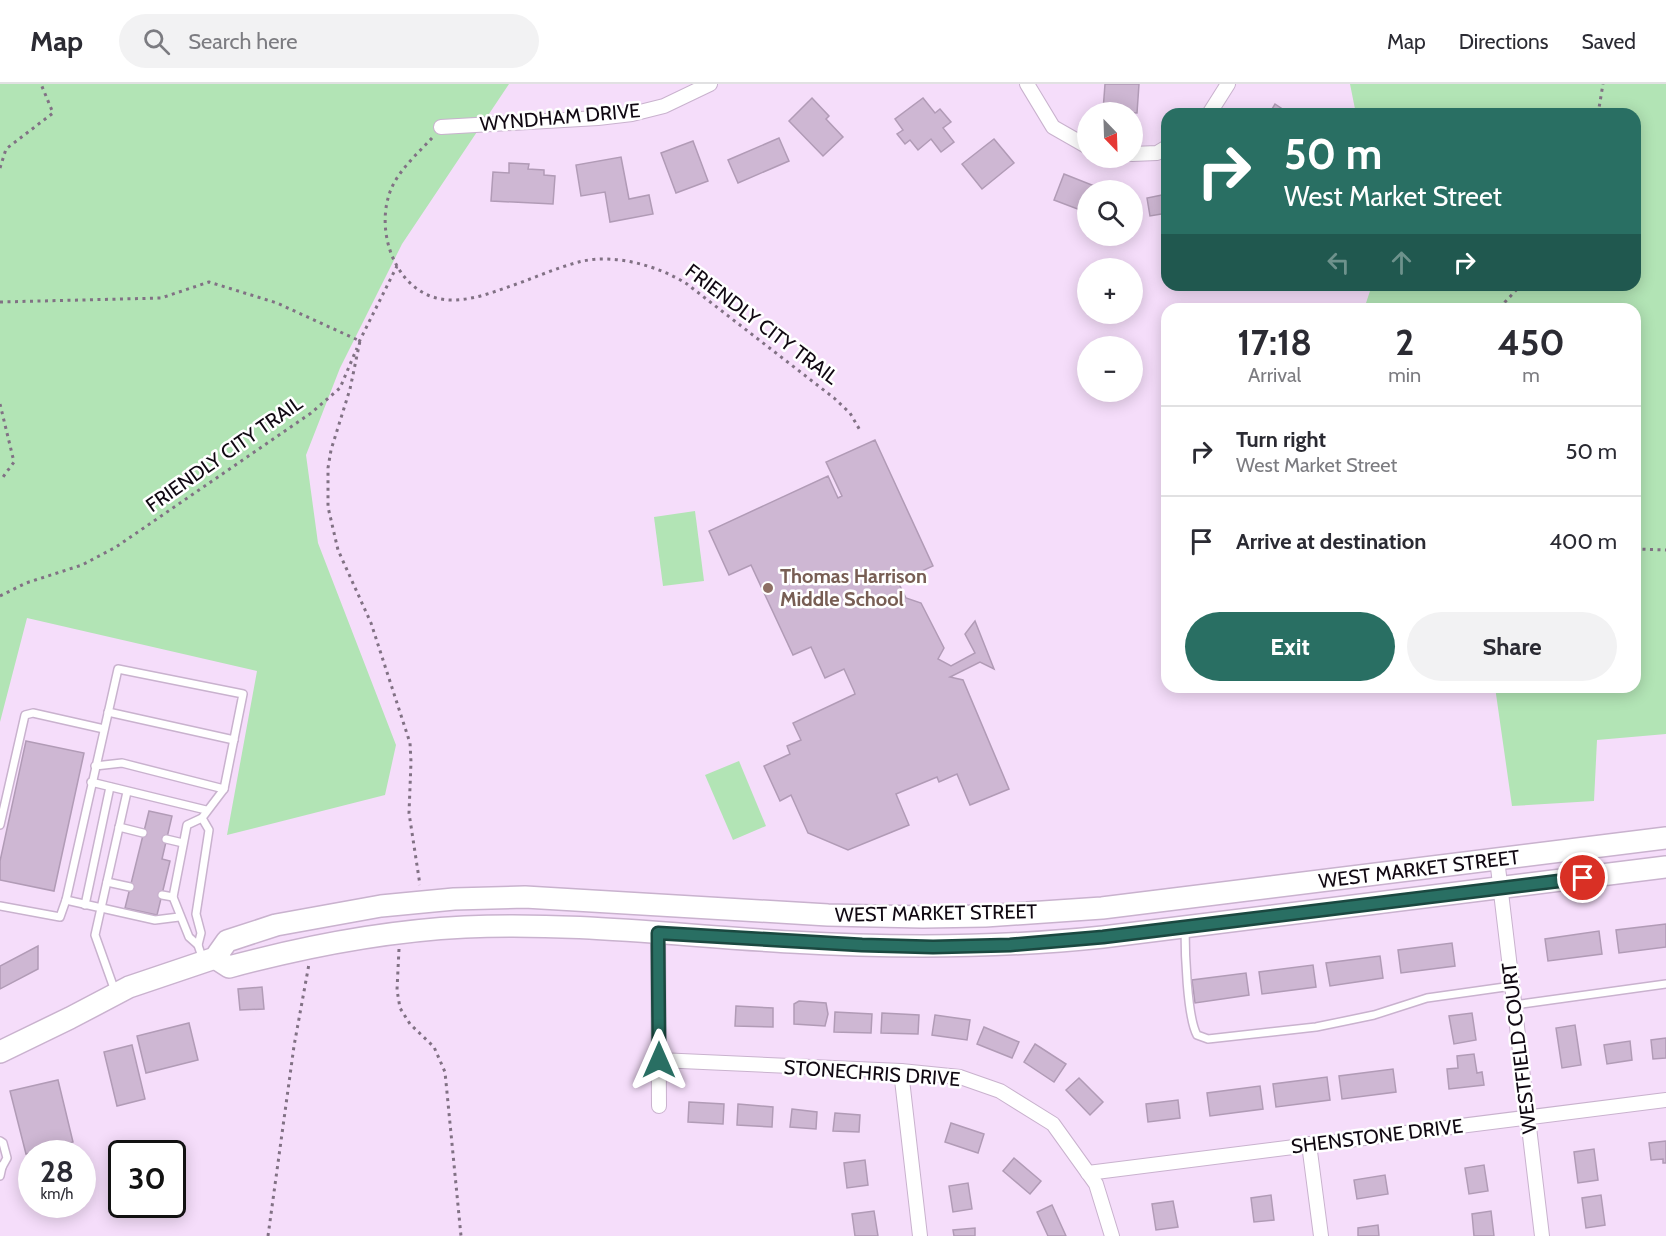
<!DOCTYPE html>
<meta charset="utf-8">
<style>
:root{--surface:#fff;--page:#f2f2f3;--text:#2b2b33;--muted:#7c7c81;--line:#e1e1e2;--accent:#296f63}
body{margin:0;font-family:Cabin,sans-serif;background:var(--page);color:var(--text);height:100vh;display:flex;flex-direction:column;font-size:22px;white-space:nowrap}
*{box-sizing:border-box;margin:0}
p{font-size:20px;color:var(--muted)}
.icon{flex:none;width:33px;height:33px;fill:none;stroke:currentColor;stroke-width:2;stroke-linecap:round;stroke-linejoin:round}
.map{position:relative;flex:1;overflow:hidden}
.sheet{position:absolute;left:1161px;top:219px;width:480px;height:390px;display:flex;flex-direction:column;background:var(--surface);border-radius:18px;box-shadow:0 3px 15px #0003}
.sheet>*{flex:none}
.guide{position:absolute;left:1161px;top:24px;width:480px;height:183px;border-radius:18px;box-shadow:0 3px 15px #0003;background:#296f63;color:#fff;overflow:hidden}
.needle{width:39px;rotate:157deg}
.tools{position:absolute;left:1077px;top:18px;display:grid;gap:12px}
.tools a{display:grid;place-items:center;width:66px;height:66px;border-radius:50%;background:var(--surface);box-shadow:0 3px 15px #0003;font-size:30px}
.speed{position:absolute;left:18px;top:1056px;display:flex;gap:12px;font-size:30px;font-weight:700;text-align:center}
.speed>*{display:grid;place-content:center;width:78px;height:78px;border-radius:50%;background:var(--surface);box-shadow:0 3px 15px #0003;line-height:1}
.speed small{font-size:15px;font-weight:400}
.speed .limit{border:3px solid #111;border-radius:9px;background:#fff;color:#111}
.pin{position:absolute;display:grid;place-items:center;width:51px;height:51px;color:#fff;margin:-26px;border:3px solid #fff;border-radius:50%;box-shadow:0 2px 6px #0007}
.me{position:absolute;width:66px;margin:-33px;rotate:0deg;stroke-linejoin:round;filter:drop-shadow(0 0 4px #0008)}
.turn{display:flex;align-items:center;gap:21px;height:126px;padding:0 24px;font-size:27px}
.turn .icon{width:78px;height:78px;stroke-width:2.5}
.turn b{display:block;font-size:42px;line-height:51px}
.lanes{display:flex;align-items:center;height:57px;padding:0 24px;background:#0003;justify-content:center;gap:30px;direction:ltr}
.lanes .off{opacity:.35}
.eta{display:flex;justify-content:space-evenly;align-items:center;height:102px;text-align:center}
.eta b{font-size:36px;font-weight:700;line-height:42px}
.button{display:flex;gap:12px;margin-top:auto;padding:12px 24px}
.button a{flex:1;height:69px;border-radius:36px;background:var(--accent);color:#fff;font-size:24px;font-weight:700;line-height:69px;text-align:center}
.button a+a{background:var(--page);color:var(--text)}
ul{padding:0;list-style:none}
li{display:flex;align-items:center;gap:18px;height:90px;padding:0 24px;border-top:2px solid var(--line)}
li div{flex:1}
li b{display:block;font-size:22px}
li em{font-style:normal}
header{display:flex;align-items:center;gap:36px;box-sizing:border-box;height:84px;padding:0 30px;background:var(--surface);border-bottom:2px solid var(--line)}
header strong{font-size:28px}
nav{display:flex;gap:33px;margin-inline-start:auto;font-size:21px}
.search{width:420px;height:54px;background:var(--page);display:flex;align-items:center;gap:15px;box-sizing:border-box;padding:0 21px;border-radius:33px;color:var(--muted);font-size:22px}
.map>svg:first-child{display:block}
.green{fill:#b2e4b5}
.building{fill:#ceb7d3;stroke:#b19bb6;stroke-width:1.5}
.lines{fill:none;stroke-linecap:round;stroke-linejoin:round}
.lane-casing{stroke:#c9b2ce;stroke-width:10}
.street-casing{stroke:#c9b2ce;stroke-width:16}
.primary-casing{stroke:#c9b2ce;stroke-width:24}
.path{stroke:#817184;stroke-width:3;stroke-dasharray:3 4.5;stroke-linecap:butt}
.lane{stroke:#fff;stroke-width:7}
.street{stroke:#fff;stroke-width:14}
.primary{stroke:#fff;stroke-width:21}
.route-casing{stroke:#1b4840;stroke-width:15}
.route{stroke:#296f63;stroke-width:10}
.education-dot{fill:#8d6e63;stroke:#fff;stroke-width:2}
.labels{text-anchor:middle;stroke-width:5;stroke-linejoin:round;paint-order:stroke}
.street-label{font-size:20px;fill:#100812;stroke:#fff}
.education-label{font-size:20px;font-weight:bold;fill:#785e54;stroke:#fff;text-anchor:start}
</style>
<header>
<strong>Map</strong>
<div class="search"><svg class="icon" aria-label="search" viewBox="0 0 24 24"><circle cx="10" cy="10" r="6"/><path d="M15 15l6 6"/></svg>Search here</div>
<nav><a>Map</a><a>Directions</a><a>Saved</a></nav>
</header>
<div class="map">
<svg width="1666" height="1152" viewBox="0 0 1666 1152">
<rect width="100%" height="100%" fill="#f5ddfa"/>
<!-- green -->
<g class="green">
<polygon points="0,0 509,0 402,160 340,284 306,371 318,459 396,661 385,711 227,751 257,587 27,534 0,638"/>
<polygon points="1350,0 1666,0 1666,650 1597,656 1594,717 1512,722 1495,603 1635,603 1635,225 1364,225 1372,201 1635,201 1635,30 1356,30"/>
<polygon points="695,427 704,497 663,502 654,433"/>
<polygon points="739,677 766,742 733,756 705,691"/>
</g>
<!-- building -->
<g class="building">
<polygon points="1105,0 1139,0 1137,29 1103,27"/>
<polygon points="812,14 829,32 826,35 843,53 823,72 789,37"/>
<polygon points="923,14 935,29 940,25 951,38 943,44 954,58 941,68 931,55 918,66 910,56 905,60 897,50 903,46 895,35"/>
<polygon points="1275,20 1290,30 1269,30"/>
<polygon points="779,54 789,77 738,99 728,76"/>
<polygon points="994,55 1014,79 982,105 962,80"/>
<polygon points="693,57 708,97 676,109 661,69"/>
<polygon points="621,73 629,115 649,111 653,130 610,138 605,108 581,112 576,81"/>
<polygon points="509,79 529,80 528,85 544,86 544,91 555,92 553,120 491,117 493,88 509,89"/>
<polygon points="1064,90 1102,105 1101,106 1088,106 1088,129 1054,116"/>
<polygon points="1167,110 1167,129 1150,132 1147,114"/>
<polygon points="875,356 933,482 898,498 906,514 921,519 944,564 938,575 951,582 975,569 965,550 975,537 994,585 980,578 950,593 963,596 1009,705 970,721 957,690 939,698 937,693 896,710 909,741 848,766 808,749 791,711 780,717 764,682 790,670 787,662 801,656 793,639 855,610 854,607 844,585 825,594 811,563 793,571 751,481 729,491 709,447 828,392 838,414 842,412 826,378"/>
<polygon points="26,657 84,669 54,807 0,796 0,777"/>
<polygon points="149,727 172,732 162,775 170,777 157,831 125,824"/>
<polygon points="1666,840 1666,863 1619,869 1616,846"/>
<polygon points="1599,847 1602,870 1548,877 1545,855"/>
<polygon points="1452,859 1455,882 1401,889 1398,866"/>
<polygon points="38,862 38,885 0,905 0,882"/>
<polygon points="1380,872 1383,894 1330,902 1326,879"/>
<polygon points="1313,881 1316,903 1262,910 1259,888"/>
<polygon points="1246,889 1249,911 1195,919 1192,896"/>
<polygon points="262,903 264,925 240,926 238,905"/>
<polygon points="799,917 826,919 828,930 825,942 794,940 794,920"/>
<polygon points="736,922 773,924 773,943 735,942"/>
<polygon points="835,928 872,930 871,949 834,948"/>
<polygon points="882,929 919,931 918,950 881,949"/>
<polygon points="1472,929 1476,956 1454,960 1449,932"/>
<polygon points="935,931 970,936 967,956 932,951"/>
<polygon points="189,939 198,976 146,989 137,952"/>
<polygon points="1575,941 1581,981 1562,984 1556,944"/>
<polygon points="984,943 1019,958 1012,974 977,960"/>
<polygon points="1666,954 1666,974 1653,975 1651,956"/>
<polygon points="1630,957 1632,976 1607,980 1604,961"/>
<polygon points="1035,960 1066,980 1054,998 1024,978"/>
<polygon points="132,961 145,1015 117,1022 104,968"/>
<polygon points="1474,970 1477,989 1482,988 1484,1001 1449,1005 1447,985 1458,984 1457,972"/>
<polygon points="1393,985 1396,1008 1342,1015 1339,992"/>
<polygon points="1327,993 1330,1016 1276,1023 1273,1000"/>
<polygon points="1079,994 1103,1018 1090,1031 1066,1006"/>
<polygon points="58,996 73,1058 26,1070 10,1007"/>
<polygon points="1260,1002 1263,1025 1210,1032 1207,1009"/>
<polygon points="1178,1016 1180,1034 1148,1038 1146,1020"/>
<polygon points="689,1018 724,1020 723,1040 688,1038"/>
<polygon points="738,1020 773,1023 772,1043 737,1041"/>
<polygon points="792,1025 817,1028 816,1045 790,1043"/>
<polygon points="835,1029 860,1031 859,1048 833,1047"/>
<polygon points="951,1039 984,1050 978,1069 945,1058"/>
<polygon points="1666,1057 1666,1079 1663,1079 1663,1075 1651,1076 1649,1059"/>
<polygon points="1594,1065 1598,1096 1578,1099 1574,1068"/>
<polygon points="1014,1074 1041,1097 1030,1110 1003,1087"/>
<polygon points="865,1076 868,1101 847,1104 844,1079"/>
<polygon points="1484,1081 1488,1107 1469,1110 1465,1084"/>
<polygon points="1385,1091 1388,1110 1357,1115 1354,1096"/>
<polygon points="968,1099 972,1125 953,1128 949,1102"/>
<polygon points="1271,1111 1274,1136 1254,1138 1251,1114"/>
<polygon points="1601,1111 1605,1141 1586,1144 1582,1114"/>
<polygon points="1173,1117 1178,1143 1156,1146 1152,1120"/>
<polygon points="1052,1121 1066,1152 1048,1152 1037,1128"/>
<polygon points="874,1127 878,1152 855,1152 852,1130"/>
<polygon points="1491,1127 1494,1152 1474,1152 1472,1130"/>
<polygon points="1378,1141 1379,1152 1358,1152 1358,1144"/>
<polygon points="975,1144 975,1152 954,1152 953,1146"/>
</g>
<g class="lines">
<!-- lane casing -->
<g class="lane-casing">
<g id="lane">
<polyline points="108,628 234,656"/>
<polyline points="95,682 122,679 224,705"/>
<polyline points="91,698 206,726"/>
<polyline points="202,734 209,746 196,830 201,849 198,861 203,876"/>
<polyline points="0,741 25,631 33,629 104,645"/>
<polyline points="119,743 143,749"/>
<polyline points="166,755 183,759"/>
<polyline points="107,798 130,803"/>
<polyline points="162,811 173,813"/>
<polyline points="66,816 118,585 243,610 224,705 202,734 187,741 173,813 189,853 198,861"/>
<polyline points="85,821 110,703"/>
<polyline points="0,822 60,833 66,816 155,836 179,833"/>
<path d="M1185,844c0,23 2,89 12,107l11,4 108,-12 58,-12 53,-17 85,-12"/>
<polyline points="115,907 95,851 127,708"/>
<polyline points="1514,921 1666,900"/>
<polyline points="0,1057 3,1059 7,1074 2,1083"/>
<polyline points="0,1082 2,1083 0,1092"/>
</g>
</g>
<!-- street casing -->
<g class="street-casing">
<g id="street">
<polyline points="1027,0 1053,43 1088,63"/>
<polyline points="1209,30 1228,0"/>
<polyline points="441,43 598,34 632,30 664,22 710,0"/>
<polyline points="1132,70 1157,69 1167,63"/>
<polyline points="1497,775 1542,1152"/>
<polyline points="658,849 659,1022"/>
<polyline points="659,976 901,987 960,993 1000,1007 1053,1040 1096,1100 1112,1152"/>
<polyline points="901,987 920,1152"/>
<polyline points="1309,1060 1321,1152"/>
<polyline points="1088,1089 1666,1016"/>
</g>
</g>
<!-- primary casing -->
<g class="primary-casing">
<g id="primary">
<path d="M215,874l14,9c78,-21 156,-36 236,-40 109,-5 217,9 326,15 104,6 208,6 312,-5l563,-70"/>
<polyline points="0,968 70,934 129,903 215,874 227,857 276,841 381,822 454,815 525,813 828,831 923,833 985,832 1102,824 1666,754"/>
</g>
</g>
<!-- path -->
<g class="path">
<polyline points="1598,30 1603,0"/>
<path d="M432,54c-14,15 -31,30 -40,49 -20,44 5,113 60,113 19,0 36,-6 53,-12 25,-8 52,-21 78,-27 33,-7 76,5 104,23l147,114 16,15 11,19"/>
<polyline points="0,84 6,65 53,29 41,0"/>
<polyline points="0,218 161,214 209,198 277,219 360,257 350,305 331,366 328,384 328,423 338,466 371,539 410,659 411,678 409,729 420,801"/>
<polyline points="1501,225 1505,218 1521,201"/>
<polyline points="359,258 397,182"/>
<polyline points="0,320 14,378 3,393 0,394"/>
<polyline points="1635,465 1666,466"/>
<polyline points="0,512 26,499 82,481 116,463 311,329 340,304 357,264"/>
<polyline points="399,865 397,906 400,924 410,940 434,963 445,988 461,1152"/>
<polyline points="268,1152 294,962 309,880"/>
</g>
<!-- lane -->
<use href="#lane" class="lane"/>
<!-- street -->
<use href="#street" class="street"/>
<!-- primary -->
<use href="#primary" class="primary"/>
</g>
<g class="lines">
<!-- route casing -->
<g class="route-casing">
<polyline id="route" points="659,976 658,849 862,861 933,863 1010,861 1103,853 1583,794"/>
</g>
<!-- route -->
<use href="#route" class="route"/>
</g>
<!-- markers -->
<circle class="education-dot" cx="768" cy="504" r="6"/>
<g class="labels">
<!-- street labels -->
<g class="street-label">
<text transform="translate(560 33) rotate(-5)" y="7">WYNDHAM DRIVE</text>
<text transform="translate(762 240) rotate(37)" y="7">FRIENDLY CITY TRAIL</text>
<text transform="translate(224 370) rotate(-35)" y="7">FRIENDLY CITY TRAIL</text>
<text transform="translate(1419 785) rotate(-7)" y="7">WEST MARKET STREET</text>
<text transform="translate(936 829) rotate(-1)" y="7">WEST MARKET STREET</text>
<text transform="translate(1519 964) rotate(-97)" y="7">WESTFIELD COURT</text>
<text transform="translate(872 989) rotate(4)" y="7">STONECHRIS DRIVE</text>
<text transform="translate(1377 1052) rotate(-7)" y="7">SHENSTONE DRIVE</text>
</g>
<!-- education labels -->
<g class="education-label">
<text x="780" y="499">Thomas Harrison<tspan x="780" dy="23">Middle School</tspan></text>
</g>
</g>
</svg>
<div class="tools">
<a><svg class="needle" viewBox="-14 -14 28 28"><path d="M0-13l5 13h-10z" fill="#e53935"/><path d="M0 13l5-13h-10z" fill="#7c7c81"/></svg></a>
<a><svg class="icon" aria-label="search" viewBox="0 0 24 24"><circle cx="10" cy="10" r="6"/><path d="M15 15l6 6"/></svg></a>
<a>+</a>
<a>−</a>
</div>
<div class="speed"><div>28<small>km/h</small></div><div class="limit">30</div></div>
<div class="pin" style="left:1583px;top:794px;background:#d93025"><svg class="icon" aria-label="arrive" viewBox="0 0 24 24"><path d="M6 21V4h12l-3 4 3 4H6"/></svg></div>
<svg class="me" style="left:659px;top:976px" viewBox="-20 -20 40 40"><path d="M0-17L14 15 0 8-14 15z" fill="#296f63" stroke="#fff" stroke-width="4"/></svg>
<div class="guide">
<div class="turn"><svg class="icon" aria-label="right" viewBox="0 0 24 24"><path d="M7 20v-9h11M14 6l5 5-5 5"/></svg><div><b>50 m</b>West Market Street</div></div>
<div class="lanes"><svg class="icon off" aria-label="left" viewBox="0 0 24 24"><path d="M17 20v-9H6M10 6l-5 5 5 5"/></svg><svg class="icon off" aria-label="ahead" viewBox="0 0 24 24"><path d="M12 20V5M6 11l6-6 6 6"/></svg><svg class="icon" aria-label="right" viewBox="0 0 24 24"><path d="M7 20v-9h11M14 6l5 5-5 5"/></svg></div>
</div>
<section class="sheet">
<div class="eta">
<div><b>17:18</b><p>Arrival</p></div>
<div><b>2</b><p>min</p></div>
<div><b>450</b><p>m</p></div>
</div>
<ul>
<li><svg class="icon" aria-label="right" viewBox="0 0 24 24"><path d="M7 20v-9h11M14 6l5 5-5 5"/></svg><div><b>Turn right</b><p>West Market Street</p></div><em>50 m</em></li>
<li><svg class="icon" aria-label="arrive" viewBox="0 0 24 24"><path d="M6 21V4h12l-3 4 3 4H6"/></svg><div><b>Arrive at destination</b></div><em>400 m</em></li>
</ul>
<div class="button"><a>Exit</a><a>Share</a></div>
</section>
</div>
